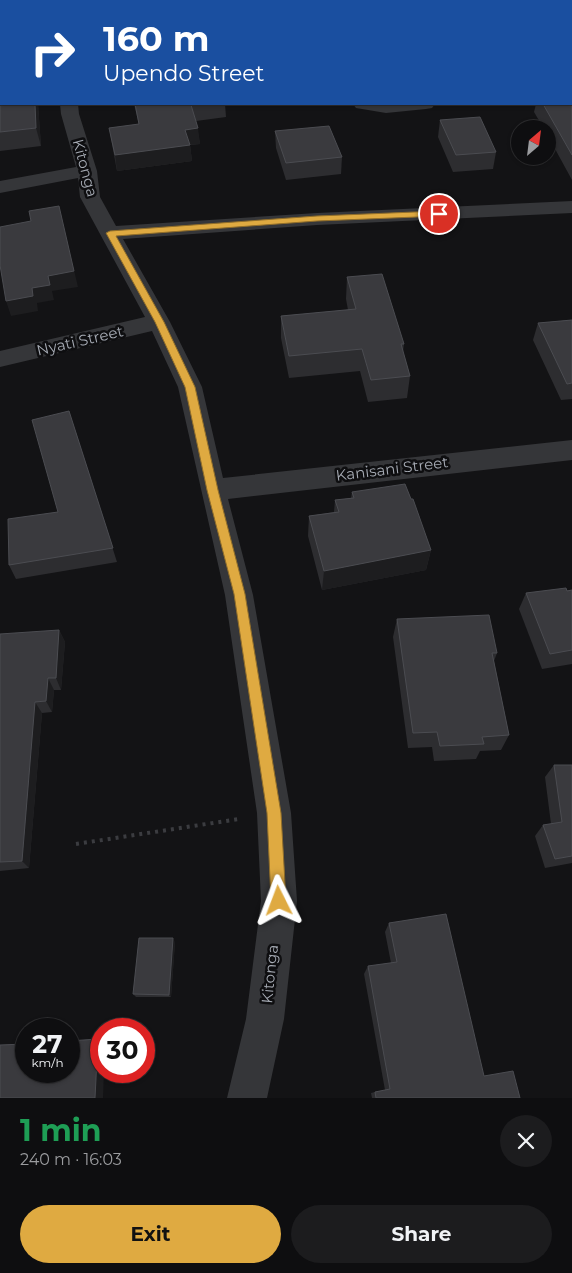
<!DOCTYPE html>
<meta charset="utf-8">
<style>
:root{--surface:#0e0e10;--page:#1c1c1e;--text:#f1f3f6;--muted:#9b9c9f;--line:#2e2e30;--accent:#dfaa41}
body{margin:0;font-family:Montserrat,sans-serif;background:var(--page);color:var(--text);height:100vh;display:flex;flex-direction:column;font-size:19px;white-space:nowrap}
*{box-sizing:border-box;margin:0}
p{font-size:16px;color:var(--muted)}
.icon{flex:none;width:28px;height:28px;fill:none;stroke:currentColor;stroke-width:2;stroke-linecap:round;stroke-linejoin:round}
.map{position:relative;height:1098px;overflow:hidden}
.details{display:flex;flex-direction:column;background:var(--surface);flex:1}
.details>*{flex:none}
.top-card{position:absolute;left:0px;top:0px;width:572px;height:105px;box-shadow:0 1px 4px #0004,0 0 0 1px var(--line);background:#1a4fa0;color:#fff;overflow:hidden}
.needle{width:32px;rotate:28deg}
.tools{position:absolute;left:511px;top:120px;display:grid;gap:10px}
.tools a{display:grid;place-items:center;width:45px;height:45px;border-radius:50%;background:var(--surface);box-shadow:0 1px 4px #0004,0 0 0 1px var(--line);font-size:25px}
.speed{position:absolute;left:15px;top:1018px;display:flex;gap:10px;font-size:25px;font-weight:700;text-align:center}
.speed>*{display:grid;place-content:center;width:65px;height:65px;border-radius:50%;background:var(--surface);box-shadow:0 1px 4px #0004,0 0 0 1px var(--line);line-height:1}
.speed small{font-size:12px;font-weight:400}
.speed .limit{border:8px solid #d22;background:#fff;color:#111}
.pin{position:absolute;display:grid;place-items:center;width:42px;height:42px;color:#fff;margin:-21px;border:2px solid #fff;border-radius:50%;box-shadow:0 1px 5px #0007}
.me{position:absolute;width:55px;margin:-28px;rotate:357deg;stroke-linejoin:round;filter:drop-shadow(0 0 4px #0008)}
.turn{display:flex;align-items:center;gap:18px;height:105px;padding:0 20px;font-size:22px}
.turn .icon{width:65px;height:65px;stroke-width:2.5}
.turn b{display:block;font-size:35px;line-height:42px}
.round{display:grid;place-items:center;flex:none;width:52px;height:52px;border-radius:26px;background:var(--page)}
.summary{display:flex;align-items:center;justify-content:space-between;height:85px;padding:0 20px}
h1{font-size:30px;font-weight:700;line-height:38px;color:#1e9e55}
.primary-button{display:flex;gap:10px;margin-top:auto;padding:10px 20px}
.primary-button a{flex:1;height:58px;border-radius:30px;background:var(--accent);color:#111;font-size:20px;font-weight:700;line-height:58px;text-align:center}
.primary-button a+a{background:var(--page);color:var(--text)}
.map>svg:first-child{display:block}
.lines{fill:none;stroke-linecap:round;stroke-linejoin:round}
.path{stroke:#3b3c40;stroke-width:4;stroke-dasharray:3 5;stroke-linecap:butt}
.minor{fill:#353639;fill-rule:evenodd}
.wall{fill:#2d2d30}
.shaded-wall{fill:#1d1d1f}
.building{fill:#3a3a3e;stroke:#4b4c51}
.route{fill:#dfaa41;stroke:#916e2a}
.labels{text-anchor:middle;stroke-width:5;stroke-linejoin:round;paint-order:stroke}
.street-label{font-size:15px;fill:#a6abb4;stroke:#0e0e10}
</style>
<div class="map">
<svg width="572" height="1098" viewBox="0 0 572 1098">
<rect width="100%" height="100%" fill="#131315"/>
<g class="lines">
<!-- path -->
<polyline class="path" points="76,844 239,819"/>
<!-- minor -->
<g class="minor">
<rect x="61" y="0" width="16" height="1"/>
<polygon points="297,0 313,0 314,1 298,1"/>
<rect x="571" y="85" width="1" height="10"/>
<polygon points="60,104 78,104 79,114 97,171 100,197 116,226 317,213 572,201 572,213 317,225 123,239 170,322 202,387 223,478 572,440 572,460 228,499 253,595 291,813 297,901 284,1019 267,1098 227,1098 246,1019 261,901 257,813 225,595 178,387 152,331 0,367 0,351 145,317 80,197 78,178 0,193 0,181 76,167 61,114"/>
<polygon points="353,104 435,104 432,108 426,109 386,113 356,108"/>
</g>
</g>
<!-- wall -->
<g class="wall">
<polygon points="566,0 572,0 572,36 571,35 571,1 565,1"/>
<polygon points="0,42 1,104 38,104 41,146 0,151"/>
<polygon points="572,94 572,180 548,136 548,129 544,129 534,112 536,104 571,104"/>
<polygon points="134,104 225,104 226,117 196,121 200,144 190,145 192,161 117,171 109,128 139,125"/>
<polygon points="440,120 496,152 493,169 453,172 438,137"/>
<polygon points="275,131 342,157 341,174 286,180 276,148"/>
<polygon points="347,277 404,344 403,352 410,376 407,398 368,402 360,371 289,378 281,338 281,316 348,310 346,299"/>
<polygon points="572,320 572,399 561,400 533,340 538,323"/>
<polygon points="69,411 117,562 16,579 9,565 58,512"/>
<polygon points="352,492 431,550 426,570 322,590 308,536 309,516 334,512 335,500 351,498"/>
<polygon points="572,590 572,664 542,669 519,609 526,593"/>
<polygon points="397,619 497,653 494,661 509,735 501,750 480,751 476,759 434,761 432,747 408,748 393,637"/>
<polygon points="59,630 65,642 61,690 54,690 52,712 42,713 29,868 0,871 0,636"/>
<polygon points="554,765 572,765 572,863 545,868 535,836 543,825 551,824 545,777"/>
<polygon points="389,923 484,1076 520,1098 372,1098 371,1093 375,1092 385,1090 364,974 368,966 391,963 385,932"/>
<polygon points="175,942 171,997 136,997 133,994"/>
</g>
<!-- shaded-wall -->
<g class="shaded-wall">
<polygon points="35,104 38,104 41,146 36,128"/>
<polygon points="198,128 200,144 187,145 185,130"/>
<polygon points="190,145 192,161 117,171 115,155"/>
<polygon points="59,206 78,287 52,291 54,300 37,303 38,311 11,316 6,301 32,288 48,276"/>
<polygon points="431,550 426,570 322,590 324,571"/>
<polygon points="59,630 65,642 61,690 56,678"/>
<polygon points="48,678 54,690 52,712 46,701"/>
<polygon points="35,702 42,713 29,868 22,861"/>
<polygon points="173,938 175,942 171,997 169,995"/>
<polygon points="98,1039 101,1040 101,1071 104,1071 103,1098 95,1098"/>
</g>
<!-- building -->
<g class="building">
<polygon points="103,0 218,0 219,1 103,1"/>
<polygon points="0,42 1,42 1,104 35,104 36,128 0,132"/>
<polygon points="571,94 572,94 572,155 543,104 571,104"/>
<polygon points="135,104 207,104 191,105 198,128 185,130 190,145 115,155 109,128 139,124"/>
<polygon points="480,117 496,152 456,155 440,120"/>
<polygon points="329,126 342,157 286,163 275,131"/>
<polygon points="59,206 74,271 48,276 50,285 32,288 33,296 6,301 0,265 0,227 31,221 29,211"/>
<polygon points="382,274 404,344 401,344 410,376 371,380 362,349 289,356 281,316 356,309 347,277"/>
<polygon points="572,320 572,383 567,384 538,323"/>
<polygon points="69,411 113,548 9,565 8,519 58,512 32,420"/>
<polygon points="405,484 411,499 413,499 431,550 324,571 309,516 339,512 335,500 354,498 352,492"/>
<polygon points="566,588 567,591 572,590 572,650 550,654 526,593"/>
<polygon points="489,615 497,653 492,653 509,735 482,737 484,744 440,746 437,732 413,733 397,619"/>
<polygon points="59,630 56,678 48,678 46,701 35,702 22,861 0,862 0,634"/>
<polygon points="554,765 572,765 572,856 555,859 543,825 562,822"/>
<polygon points="446,914 484,1076 513,1071 520,1098 376,1098 375,1092 390,1089 368,966 397,962 389,923"/>
<polygon points="139,938 173,938 169,995 133,994"/>
<polygon points="98,1039 95,1098 0,1098 0,1045 26,1044 26,1071 69,1071 69,1041"/>
</g>
<!-- route -->
<polygon class="route" points="439,211 443,214 442,216 317,221 116,236 164,322 195,387 218,490 245,594 281,813 286,901 284,906 279,908 274,906 271,901 267,813 234,594 207,490 185,387 155,322 106,233 110,231 317,216"/>
<g class="labels">
<!-- street labels -->
<g class="street-label">
<text transform="translate(85 168) rotate(75)" y="5">Kitonga</text>
<text transform="translate(80 341) rotate(-13)" y="5">Nyati Street</text>
<text transform="translate(392 469) rotate(-7)" y="5">Kanisani Street</text>
<text transform="translate(270 974) rotate(-84)" y="5">Kitonga</text>
</g>
</g>
</svg>
<div class="tools">
<a><svg class="needle" viewBox="-14 -14 28 28"><path d="M0-13l5 13h-10z" fill="#e53935"/><path d="M0 13l5-13h-10z" fill="#9b9c9f"/></svg></a>
</div>
<div class="speed"><div>27<small>km/h</small></div><div class="limit">30</div></div>
<div class="pin" style="left:439px;top:214px;background:#d93025"><svg class="icon" aria-label="arrive" viewBox="0 0 24 24"><path d="M6 21V4h12l-3 4 3 4H6"/></svg></div>
<svg class="me" style="left:279px;top:901px" viewBox="-20 -20 40 40"><path d="M0-17L14 15 0 8-14 15z" fill="#dfaa41" stroke="#fff" stroke-width="4"/></svg>
<div class="top-card">
<div class="turn"><svg class="icon" aria-label="right" viewBox="0 0 24 24"><path d="M7 20v-9h11M14 6l5 5-5 5"/></svg><div><b>160 m</b>Upendo Street</div></div>
</div>
</div>
<section class="details">
<div class="summary"><div><h1>1 min</h1><p>240 m · 16:03</p></div><a class="round"><svg class="icon" aria-label="close" viewBox="0 0 24 24"><path d="M6 6l12 12M18 6L6 18"/></svg></a></div>
<div class="primary-button"><a>Exit</a><a>Share</a></div>
</section>
